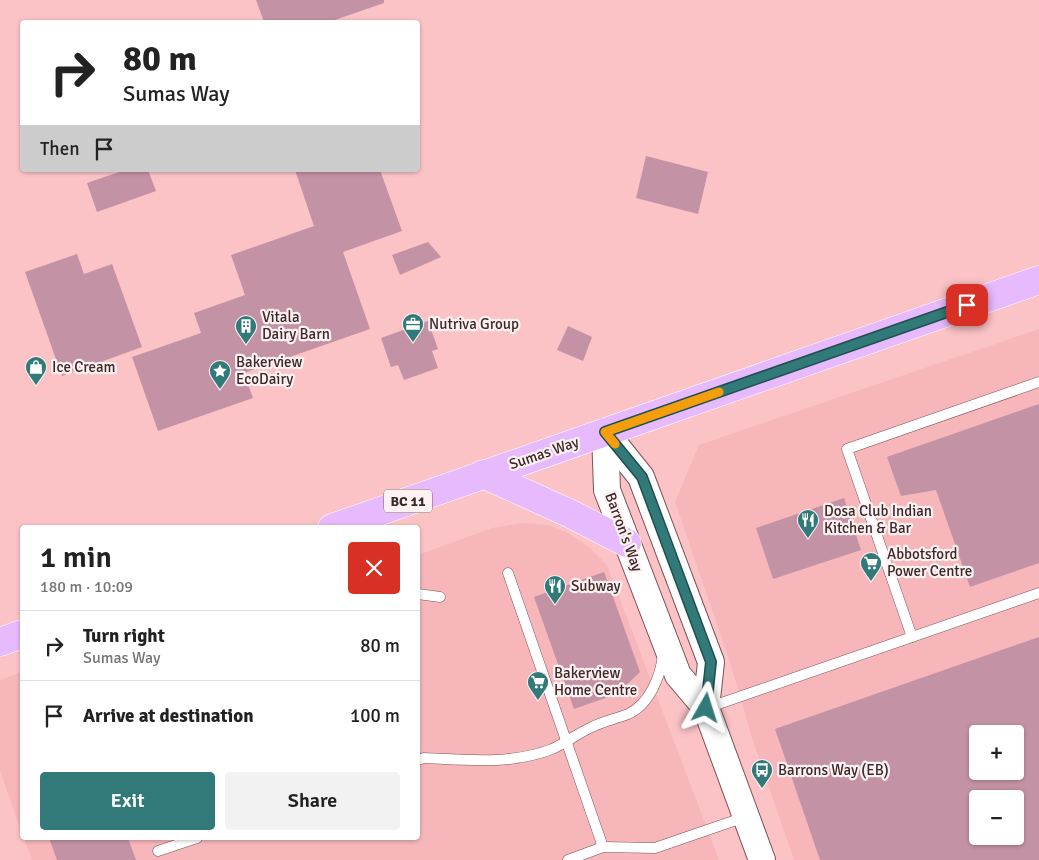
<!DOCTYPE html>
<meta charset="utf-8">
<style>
:root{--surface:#fff;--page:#f2f2f2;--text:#222;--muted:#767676;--line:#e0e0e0;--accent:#317a79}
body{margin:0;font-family:Signika,sans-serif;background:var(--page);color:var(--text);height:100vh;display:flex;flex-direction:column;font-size:19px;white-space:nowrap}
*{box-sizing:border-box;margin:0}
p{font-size:16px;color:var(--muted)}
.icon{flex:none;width:28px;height:28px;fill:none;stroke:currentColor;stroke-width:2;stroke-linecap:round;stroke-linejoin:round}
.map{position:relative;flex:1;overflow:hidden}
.panel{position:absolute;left:20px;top:525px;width:400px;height:315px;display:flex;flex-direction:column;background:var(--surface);border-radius:5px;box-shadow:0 1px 4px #0004}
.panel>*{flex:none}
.top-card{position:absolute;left:20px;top:20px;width:400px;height:152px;border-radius:5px;box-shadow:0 1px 4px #0004;background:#fff;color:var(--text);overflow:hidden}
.controls{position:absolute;left:969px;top:725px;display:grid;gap:10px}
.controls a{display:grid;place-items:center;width:55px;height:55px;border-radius:5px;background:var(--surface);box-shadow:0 1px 4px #0004;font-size:25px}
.pin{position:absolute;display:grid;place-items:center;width:42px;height:42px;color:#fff;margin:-21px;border-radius:10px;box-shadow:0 2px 8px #0006}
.me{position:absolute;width:55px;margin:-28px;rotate:6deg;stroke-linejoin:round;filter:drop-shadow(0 0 4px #0008)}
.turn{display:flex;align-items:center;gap:18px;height:105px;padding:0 20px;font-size:22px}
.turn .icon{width:65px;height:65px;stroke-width:2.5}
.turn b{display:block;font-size:35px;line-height:42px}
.then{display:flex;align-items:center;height:48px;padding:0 20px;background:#0003;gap:10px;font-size:19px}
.round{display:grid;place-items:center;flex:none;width:52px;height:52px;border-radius:5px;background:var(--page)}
.overview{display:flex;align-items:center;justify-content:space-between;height:85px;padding:0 20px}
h1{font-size:30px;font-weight:600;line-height:38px}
.button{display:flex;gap:10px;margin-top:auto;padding:10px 20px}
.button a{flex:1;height:58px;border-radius:5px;background:var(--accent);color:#fff;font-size:20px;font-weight:600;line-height:58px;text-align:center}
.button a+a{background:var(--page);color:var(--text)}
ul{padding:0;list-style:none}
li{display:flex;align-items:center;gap:15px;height:70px;padding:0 20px;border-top:1px solid var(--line)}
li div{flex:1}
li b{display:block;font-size:19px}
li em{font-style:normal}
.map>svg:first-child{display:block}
.built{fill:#f6b6ba;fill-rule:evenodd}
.building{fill:#c492a5;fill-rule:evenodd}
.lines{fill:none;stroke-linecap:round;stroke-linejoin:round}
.service-casing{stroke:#7f4f53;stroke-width:11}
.tertiary-casing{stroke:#7f4f53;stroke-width:28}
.trunk-casing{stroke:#fff;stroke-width:29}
.service{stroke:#fff;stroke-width:10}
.tertiary{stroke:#fff;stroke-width:26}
.trunk{stroke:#e7bafe;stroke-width:28}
.route-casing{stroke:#204f4f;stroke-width:12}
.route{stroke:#317a79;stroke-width:9}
.slow{stroke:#f59e0b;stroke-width:9}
.labels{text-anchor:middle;stroke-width:4.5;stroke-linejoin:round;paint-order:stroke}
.shield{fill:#fdf1f1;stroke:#776465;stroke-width:1}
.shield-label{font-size:14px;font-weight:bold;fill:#3d2729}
.poi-label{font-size:15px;fill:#3d2729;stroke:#fdf1f1;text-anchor:start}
.street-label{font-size:15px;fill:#3d2729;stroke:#fdf1f1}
</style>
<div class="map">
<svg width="1039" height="860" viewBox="0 0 1039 860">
<rect width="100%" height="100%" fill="#fbc3c6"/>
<!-- built -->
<g class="built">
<path d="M1039,329v531h-245l-42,-122 -22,-76 -55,-160 24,-57zM978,734h37v37h-37zM978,799h37v37h-37z"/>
<polygon points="523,523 547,525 566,532 589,547 607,565 719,860 32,860 24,838 418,838 418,555 492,528"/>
<polygon points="22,672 22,834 0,770 0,680"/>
</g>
<!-- building -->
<g class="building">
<polygon points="256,0 384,0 384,3 329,22 264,22"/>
<polygon points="646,156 708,172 698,214 636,198"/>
<polygon points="125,170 148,170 156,191 97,212 87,183"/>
<polygon points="295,170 380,170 402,231 343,252 370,329 244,373 253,398 158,431 132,357 201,333 194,313 245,295 231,255 314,226"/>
<polygon points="428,242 441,257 400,275 392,255"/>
<polygon points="77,254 84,274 112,264 142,347 62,376 25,272"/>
<polygon points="428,321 438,349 432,351 438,368 404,380 398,365 391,367 381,338"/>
<polygon points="568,326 592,337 583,361 557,350"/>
<polygon points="1039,404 1039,563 970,587 936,490 901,496 887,457"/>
<polygon points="844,498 861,550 773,579 756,528"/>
<polygon points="604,572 640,672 617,694 574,709 534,597"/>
<path d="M1039,637v223h-219l-45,-131zM978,734h37v37h-37zM978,799h37v37h-37z"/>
<polygon points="49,838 128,838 136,860 57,860"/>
</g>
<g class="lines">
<!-- service casing -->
<g class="service-casing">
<g id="service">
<polyline points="508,573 603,847"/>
<polyline points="418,594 440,597"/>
<polyline points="912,637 847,449 1039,382"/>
<polyline points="707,708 1039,593"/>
<path d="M418,760l6,-2c43,2 87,7 128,-9 14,-6 26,-16 40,-22 11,-6 24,-8 36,-13 21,-9 33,-38 35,-60"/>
<polyline points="158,851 197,838"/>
<polyline points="568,860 603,847 655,848 745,817"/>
</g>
</g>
<!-- tertiary casing -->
<g class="tertiary-casing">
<g id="tertiary">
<polyline points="605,432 607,490 678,675 706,708 762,860"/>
<polyline points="605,432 641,477 711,662 706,708"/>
</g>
</g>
<!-- trunk casing -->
<g class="trunk-casing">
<g id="trunk">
<polyline points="483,474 571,514 627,543"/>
<polyline points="332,528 1039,280"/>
<polyline points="0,642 22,634"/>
</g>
</g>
<!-- service -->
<use href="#service" class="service"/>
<!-- tertiary -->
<use href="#tertiary" class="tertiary"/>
<!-- trunk -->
<use href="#trunk" class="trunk"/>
</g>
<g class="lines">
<!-- route casing -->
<g class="route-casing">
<polyline id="route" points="706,708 711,662 642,477 605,432 967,305"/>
</g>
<!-- route -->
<use href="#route" class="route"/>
<!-- slow -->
<polyline class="slow" points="615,444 605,432 719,392"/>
</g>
<!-- icons -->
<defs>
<g id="office-pin" transform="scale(1.125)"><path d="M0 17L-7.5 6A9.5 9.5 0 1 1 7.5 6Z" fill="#317a79" stroke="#fdf1f1"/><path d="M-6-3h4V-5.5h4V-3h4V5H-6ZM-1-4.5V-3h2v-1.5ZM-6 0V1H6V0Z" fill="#fff"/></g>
<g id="building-pin" transform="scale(1.125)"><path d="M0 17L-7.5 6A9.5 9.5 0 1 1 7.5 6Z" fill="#317a79" stroke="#fdf1f1"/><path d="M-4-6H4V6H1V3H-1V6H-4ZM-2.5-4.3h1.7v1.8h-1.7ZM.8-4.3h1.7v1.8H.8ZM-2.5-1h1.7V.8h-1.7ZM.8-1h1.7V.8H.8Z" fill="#fff"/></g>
<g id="shop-pin" transform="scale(1.125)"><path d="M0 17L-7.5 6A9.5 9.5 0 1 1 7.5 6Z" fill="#317a79" stroke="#fdf1f1"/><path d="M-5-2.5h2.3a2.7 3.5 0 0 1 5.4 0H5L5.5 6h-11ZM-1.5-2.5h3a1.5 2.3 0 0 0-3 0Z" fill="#fff"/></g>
<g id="sight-pin" transform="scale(1.125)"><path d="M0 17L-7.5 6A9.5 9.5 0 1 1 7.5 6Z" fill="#317a79" stroke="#fdf1f1"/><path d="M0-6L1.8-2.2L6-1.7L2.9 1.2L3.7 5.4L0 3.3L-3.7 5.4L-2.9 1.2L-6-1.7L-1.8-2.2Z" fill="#fff"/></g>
<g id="restaurant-pin" transform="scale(1.125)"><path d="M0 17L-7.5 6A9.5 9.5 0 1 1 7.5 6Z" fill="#317a79" stroke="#fdf1f1"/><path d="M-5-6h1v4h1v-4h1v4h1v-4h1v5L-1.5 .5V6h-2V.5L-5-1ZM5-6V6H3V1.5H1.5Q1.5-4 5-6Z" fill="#fff"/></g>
<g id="supermarket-pin" transform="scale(1.125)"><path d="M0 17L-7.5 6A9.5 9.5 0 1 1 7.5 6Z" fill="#317a79" stroke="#fdf1f1"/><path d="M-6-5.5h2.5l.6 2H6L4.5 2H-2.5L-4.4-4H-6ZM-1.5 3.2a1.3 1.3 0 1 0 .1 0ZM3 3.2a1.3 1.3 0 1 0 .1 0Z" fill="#fff"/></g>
<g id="bus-pin" transform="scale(1.125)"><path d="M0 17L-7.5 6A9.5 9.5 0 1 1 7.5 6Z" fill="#317a79" stroke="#fdf1f1"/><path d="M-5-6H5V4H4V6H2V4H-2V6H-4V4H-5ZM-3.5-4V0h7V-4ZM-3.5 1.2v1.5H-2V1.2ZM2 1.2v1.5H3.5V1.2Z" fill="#fff"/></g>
</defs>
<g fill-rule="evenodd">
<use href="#office-pin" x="413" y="324"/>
<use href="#building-pin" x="246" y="326"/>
<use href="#shop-pin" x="36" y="367"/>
<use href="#sight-pin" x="220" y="371"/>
<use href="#restaurant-pin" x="808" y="520"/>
<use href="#supermarket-pin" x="871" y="563"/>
<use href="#restaurant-pin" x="555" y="586"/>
<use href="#supermarket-pin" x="538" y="682"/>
<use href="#bus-pin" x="762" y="770"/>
</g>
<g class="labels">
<!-- shield labels -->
<rect class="shield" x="384" y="489.5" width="48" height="23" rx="4"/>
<g class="shield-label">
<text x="408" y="506">BC 11</text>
</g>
<!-- poi labels -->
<g class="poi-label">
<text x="262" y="322">Vitala<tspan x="262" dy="17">Dairy Barn</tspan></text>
<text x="429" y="329">Nutriva Group</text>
<text x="236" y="367">Bakerview<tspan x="236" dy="17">EcoDairy</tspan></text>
<text x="52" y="372">Ice Cream</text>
<text x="824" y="516">Dosa Club Indian<tspan x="824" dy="17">Kitchen &amp; Bar</tspan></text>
<text x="887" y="559">Abbotsford<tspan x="887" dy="17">Power Centre</tspan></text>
<text x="571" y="591">Subway</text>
<text x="554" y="678">Bakerview<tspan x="554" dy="17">Home Centre</tspan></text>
<text x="778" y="775">Barrons Way (EB)</text>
</g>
<!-- street labels -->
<g class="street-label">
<text transform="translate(544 453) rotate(-19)" y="5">Sumas Way</text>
<text transform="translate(624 532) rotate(70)" y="5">Barron's Way</text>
</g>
</g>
</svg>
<div class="controls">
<a>+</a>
<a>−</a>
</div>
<div class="pin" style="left:967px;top:305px;background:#d93025"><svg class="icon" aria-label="arrive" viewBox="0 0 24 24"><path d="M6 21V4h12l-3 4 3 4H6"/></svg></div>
<svg class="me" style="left:706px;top:708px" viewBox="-20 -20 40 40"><path d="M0-17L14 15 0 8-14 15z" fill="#317a79" stroke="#fff" stroke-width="4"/></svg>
<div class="top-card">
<div class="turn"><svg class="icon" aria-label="right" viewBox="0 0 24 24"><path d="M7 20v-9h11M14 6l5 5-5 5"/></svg><div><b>80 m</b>Sumas Way</div></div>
<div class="then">Then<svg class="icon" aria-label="arrive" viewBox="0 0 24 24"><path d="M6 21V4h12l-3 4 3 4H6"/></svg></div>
</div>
<section class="panel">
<div class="overview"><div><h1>1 min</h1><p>180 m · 10:09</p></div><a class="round" style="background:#d93025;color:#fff"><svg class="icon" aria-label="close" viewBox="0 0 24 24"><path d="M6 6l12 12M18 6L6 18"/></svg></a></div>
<ul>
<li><svg class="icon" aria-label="right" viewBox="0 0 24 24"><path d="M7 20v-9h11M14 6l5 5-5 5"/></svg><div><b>Turn right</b><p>Sumas Way</p></div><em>80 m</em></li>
<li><svg class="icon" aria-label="arrive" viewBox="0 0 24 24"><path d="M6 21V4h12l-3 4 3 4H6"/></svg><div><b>Arrive at destination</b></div><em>100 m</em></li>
</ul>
<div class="button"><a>Exit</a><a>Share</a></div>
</section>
</div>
